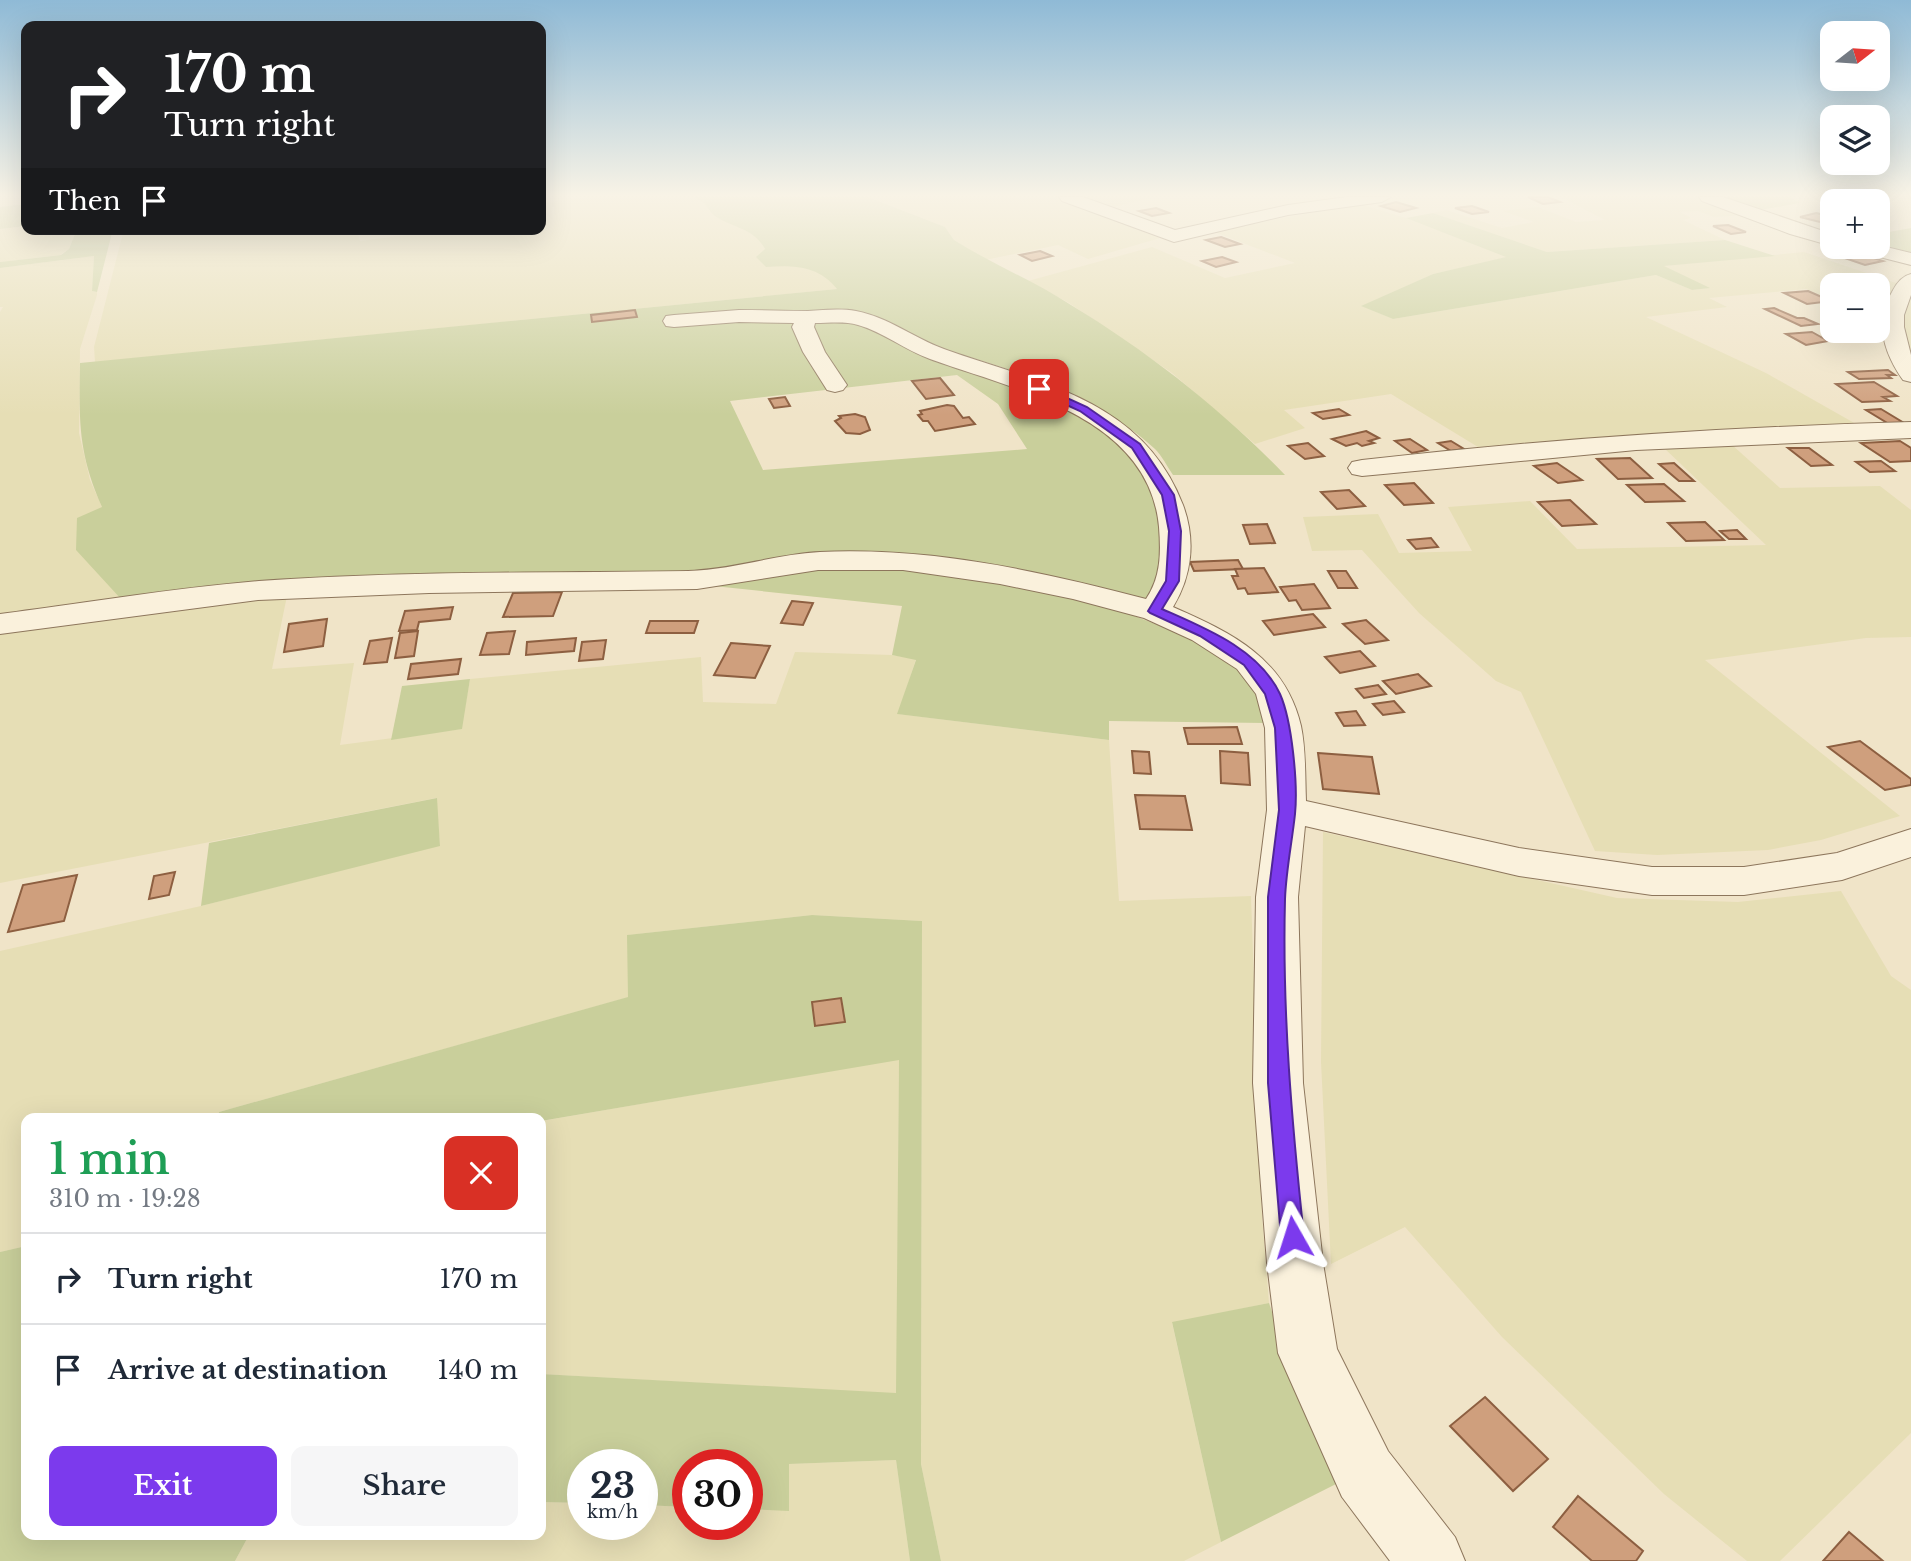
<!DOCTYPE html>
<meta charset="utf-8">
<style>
:root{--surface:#fff;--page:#f6f6f7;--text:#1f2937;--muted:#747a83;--line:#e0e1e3;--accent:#7c3aed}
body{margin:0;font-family:"Libre Baskerville",serif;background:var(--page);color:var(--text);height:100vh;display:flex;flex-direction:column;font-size:26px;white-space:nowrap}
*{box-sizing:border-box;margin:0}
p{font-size:23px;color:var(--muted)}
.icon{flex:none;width:38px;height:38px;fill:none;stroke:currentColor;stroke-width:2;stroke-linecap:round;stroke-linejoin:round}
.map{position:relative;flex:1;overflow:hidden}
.drawer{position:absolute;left:21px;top:1113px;width:525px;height:427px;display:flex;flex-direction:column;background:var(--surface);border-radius:14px;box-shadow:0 7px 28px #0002}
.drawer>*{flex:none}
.top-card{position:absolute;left:21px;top:21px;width:525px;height:214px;border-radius:14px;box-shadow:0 7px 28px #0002;background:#202124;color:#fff;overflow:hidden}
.needle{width:46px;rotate:73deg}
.tools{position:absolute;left:1820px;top:21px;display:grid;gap:14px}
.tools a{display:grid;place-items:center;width:70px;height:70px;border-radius:14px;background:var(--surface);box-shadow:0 7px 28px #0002;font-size:35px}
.speed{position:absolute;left:567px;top:1449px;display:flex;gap:14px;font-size:35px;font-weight:700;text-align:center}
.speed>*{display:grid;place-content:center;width:91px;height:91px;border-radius:50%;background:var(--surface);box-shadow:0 7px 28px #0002;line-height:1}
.speed small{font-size:18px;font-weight:400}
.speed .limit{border:10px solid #d22;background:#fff;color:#111}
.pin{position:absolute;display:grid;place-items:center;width:60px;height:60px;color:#fff;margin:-30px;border-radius:14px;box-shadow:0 4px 10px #0006}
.me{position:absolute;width:77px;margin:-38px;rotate:354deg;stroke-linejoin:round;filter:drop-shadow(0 0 5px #0008)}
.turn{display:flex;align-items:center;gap:24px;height:147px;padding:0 28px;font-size:32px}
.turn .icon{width:91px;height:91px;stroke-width:2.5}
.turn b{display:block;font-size:49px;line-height:60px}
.then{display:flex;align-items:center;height:66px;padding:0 28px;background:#0003;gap:14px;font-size:26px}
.round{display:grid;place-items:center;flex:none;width:74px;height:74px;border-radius:14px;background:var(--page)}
.overview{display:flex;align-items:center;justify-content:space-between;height:119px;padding:0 28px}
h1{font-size:42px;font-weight:600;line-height:52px;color:#1e9e55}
.cta{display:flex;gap:14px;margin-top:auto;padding:14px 28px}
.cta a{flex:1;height:80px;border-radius:14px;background:var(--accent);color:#fff;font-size:28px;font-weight:600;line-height:80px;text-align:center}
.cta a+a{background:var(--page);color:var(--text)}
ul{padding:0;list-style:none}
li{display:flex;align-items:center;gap:21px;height:91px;padding:0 28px;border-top:2px solid var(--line)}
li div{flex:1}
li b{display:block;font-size:26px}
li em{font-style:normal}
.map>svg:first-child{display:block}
.farmland{fill:#e6deb5}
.green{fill:#c9cf9b;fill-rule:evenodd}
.building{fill:#cf9f7d;stroke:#8d5f41;stroke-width:2}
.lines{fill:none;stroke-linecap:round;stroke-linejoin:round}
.minor-casing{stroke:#8d765c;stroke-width:2}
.minor{fill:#faf1dc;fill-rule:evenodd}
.route{fill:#7c3aed;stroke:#51269a;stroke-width:2}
</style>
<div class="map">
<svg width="1911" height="1561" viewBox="0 0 1911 1561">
<rect width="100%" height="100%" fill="#f0e4c8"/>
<!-- farmland -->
<g class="farmland">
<polygon points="587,197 693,197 704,201 716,217 759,237 765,249 789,265 802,266 826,276 837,289 95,362 94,347 124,229 356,229 360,241 454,229 541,229 541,203"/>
<polygon points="868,197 1155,197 1092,212 1160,238 1088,259 1058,245 985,260 954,240 945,227"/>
<polygon points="1561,197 1701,197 1746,215 1714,217 1698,211 1680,212 1691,218 1683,220 1725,240 1547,252 1433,213 1446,210 1502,228 1534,222 1503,211 1538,207 1576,222 1605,220"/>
<polygon points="1359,204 1406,218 1508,257 1433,274 1362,306 1393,319 1656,275 1692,290 1708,288 1663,266 1804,252 1911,288 1911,358 1900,321 1878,318 1878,285 1832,285 1832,300 1806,289 1709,298 1727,307 1646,317 1766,373 1856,424 1478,447 1391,394 1284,410 1305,428 1255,444 1172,373 1069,303 1028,281 1152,247 1225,278 1295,263 1212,231"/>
<polygon points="26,226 26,229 77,229 69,249 60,255 0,262 0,229"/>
<polygon points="94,256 92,291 97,292 97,295 80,349 79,433 90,480 102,507 121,599 0,616 0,312 3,307 0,307 0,268"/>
<polygon points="1731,444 1780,488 1880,486 1911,510 1911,637 1866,638 1705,660 1900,816 1821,840 1768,850 1657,855 1595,851 1521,692 1496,681 1419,613 1362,550 1312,551 1303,517 1378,514 1399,553 1472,551 1448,507 1530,501 1577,549 1766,545 1664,448"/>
<polygon points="287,596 272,669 354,663 340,745 461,729 470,679 701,657 703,702 776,704 795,652 892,655 916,659 898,714 1109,740 1119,901 1251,896 1262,1216 1269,1303 1172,1323 1221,1542 1184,1561 941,1561 921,1464 922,921 812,915 628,935 629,997 219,1112 218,1118 26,1118 26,1246 0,1252 0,951 201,906 440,845 436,798 0,883 0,628"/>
<polygon points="1323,832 1617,898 1738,902 1841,891 1891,976 1911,990 1911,1433 1780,1561 1747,1561 1664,1494 1502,1337 1405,1227 1331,1264 1321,1062"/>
<polygon points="899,1059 897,1394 541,1374 542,1121"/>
<polygon points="896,1460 910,1561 235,1561 249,1535 541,1535 541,1502 583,1503 583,1524 642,1524 642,1505 688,1507 688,1524 747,1524 747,1509 789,1510 788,1464"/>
</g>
<!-- green -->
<g class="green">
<path d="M693,197h175l77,30 9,13c38,24 80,41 117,65 79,48 150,104 214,170h-112c-6,-9 -11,-19 -18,-26 -49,-46 -134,-79 -198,-95 20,10 40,22 61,32 70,34 147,65 144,157 -1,34 -5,47 -27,73 38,15 102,36 121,75 4,10 6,22 9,32l-156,-2v19l-212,-26 19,-54 -24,-5 10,-49 -198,-21 -583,14 -45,-49 1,-32 25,-11c-24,-54 -23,-86 -22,-144l757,-74c-18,-23 -43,-24 -71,-22l-10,-10 9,-8c-11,-20 -28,-20 -47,-31 -11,-6 -8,-15 -25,-21zM957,375l41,29 29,45 -264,21 -33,-69z"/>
<polygon points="1720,197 1790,197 1800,203 1755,211"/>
<polygon points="26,204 26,226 0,229 0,207"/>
<polygon points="1433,213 1547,252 1725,240 1775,256 1664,266 1710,288 1692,290 1656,275 1393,319 1361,306 1433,274 1506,257 1406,218"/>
<polygon points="1911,228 1911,253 1878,245 1878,234"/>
<polygon points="77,229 113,229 97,292 92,291 94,256 0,268 0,262 61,255 69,249"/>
<polygon points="470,679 462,729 391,740 402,686"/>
<polygon points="437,798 440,846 201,906 209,843"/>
<polygon points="812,915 922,921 921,1464 941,1561 910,1561 896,1460 789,1464 789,1511 747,1509 747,1465 688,1465 688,1507 642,1505 642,1465 583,1465 583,1503 541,1502 541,1374 896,1393 899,1060 541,1121 541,1118 218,1118 219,1112 628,997 627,935"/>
<polygon points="26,1246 26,1535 249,1535 235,1561 0,1561 0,1252"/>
<polygon points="1269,1303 1305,1410 1340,1482 1221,1542 1172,1322"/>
</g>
<!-- building -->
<g class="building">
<polygon points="1528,197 1548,197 1560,202 1543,204"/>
<polygon points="1396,202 1416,208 1400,212 1381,206"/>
<polygon points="1472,206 1489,212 1472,214 1455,208"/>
<polygon points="1156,208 1169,213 1152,216 1139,211"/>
<polygon points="1816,213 1832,217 1832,219 1820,222 1800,217"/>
<polygon points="1728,225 1746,232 1731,234 1713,226"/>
<polygon points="1221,237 1240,244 1225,247 1206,240"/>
<polygon points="1040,251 1052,256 1032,261 1020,255"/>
<polygon points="1855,252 1883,261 1865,265 1836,255"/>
<polygon points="1222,257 1236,262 1216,267 1202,261"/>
<polygon points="1808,291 1831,301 1807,304 1784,293"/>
<polygon points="1774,308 1797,318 1804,318 1818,324 1801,326 1765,309"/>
<polygon points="635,310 637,317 592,322 591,315"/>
<polygon points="1812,332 1828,341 1806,345 1786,334"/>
<polygon points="1888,370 1895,375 1887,375 1891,378 1859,379 1848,372"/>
<polygon points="940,378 954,395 926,399 912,381"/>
<polygon points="1874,382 1897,396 1883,397 1890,401 1862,402 1836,384"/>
<polygon points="785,397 790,406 774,408 769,399"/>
<polygon points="947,405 954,406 963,418 969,417 975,424 935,431 928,421 923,421 918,415 922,414 920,411"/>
<polygon points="1339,409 1349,415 1323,419 1313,413"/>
<polygon points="1881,409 1904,423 1889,424 1866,410"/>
<polygon points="855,414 865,417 870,430 860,434 846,433 835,421 841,418 839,416"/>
<polygon points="1366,431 1379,438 1369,441 1374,443 1362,446 1357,443 1346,446 1332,439"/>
<polygon points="1410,439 1427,450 1412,453 1395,441"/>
<polygon points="1451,441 1464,449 1451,451 1438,443"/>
<polygon points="1900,441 1911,448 1911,461 1890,462 1861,443"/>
<polygon points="1308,443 1324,456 1305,459 1288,446"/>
<polygon points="1788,448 1809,448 1832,465 1811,466"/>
<polygon points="1630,458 1652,478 1618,479 1597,459"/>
<polygon points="1881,461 1895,471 1870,472 1856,462"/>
<polygon points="1557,463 1582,480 1558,483 1534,466"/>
<polygon points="1674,463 1694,481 1679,481 1659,464"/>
<polygon points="1414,483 1433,503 1404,505 1385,485"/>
<polygon points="1664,484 1684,501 1645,502 1627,485"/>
<polygon points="1349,490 1365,506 1337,509 1321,492"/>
<polygon points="1570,500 1596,524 1562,526 1538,502"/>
<polygon points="1705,522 1724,540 1686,541 1668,523"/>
<polygon points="1267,524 1275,543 1250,544 1243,525"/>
<polygon points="1737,530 1746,539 1729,539 1720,531"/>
<polygon points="1431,538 1438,547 1416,549 1408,540"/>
<polygon points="1238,560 1243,569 1194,571 1190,562"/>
<polygon points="1264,568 1278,592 1248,594 1245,588 1238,589 1232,576 1238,576 1235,569"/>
<polygon points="1328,571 1346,571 1357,588 1338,588"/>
<polygon points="1314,584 1330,608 1302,610 1296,600 1289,601 1280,587"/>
<polygon points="562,592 553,616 503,617 513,593"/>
<polygon points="792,601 813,603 803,625 781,623"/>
<polygon points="453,607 450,619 419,622 417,630 399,631 405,611"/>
<polygon points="1313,614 1325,627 1274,635 1263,621"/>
<polygon points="327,619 323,646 284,652 289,624"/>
<polygon points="1366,620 1388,640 1365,644 1343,624"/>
<polygon points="650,621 698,621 694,633 646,633"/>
<polygon points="418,631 414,656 395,658 400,633"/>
<polygon points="515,631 509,654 480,655 487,633"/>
<polygon points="392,638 387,662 364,664 370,641"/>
<polygon points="576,638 574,651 526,655 527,642"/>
<polygon points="606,640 603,659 579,661 582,642"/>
<polygon points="731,643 770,646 755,678 714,675"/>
<polygon points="1360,651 1375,666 1340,673 1325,657"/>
<polygon points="461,659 458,674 408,679 411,664"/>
<polygon points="1418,674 1431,686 1396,694 1383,681"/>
<polygon points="1378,685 1386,694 1364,698 1356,689"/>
<polygon points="1394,701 1404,712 1383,715 1373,704"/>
<polygon points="1356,711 1365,725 1344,726 1336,713"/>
<polygon points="1237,727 1242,744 1188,744 1184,728"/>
<polygon points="1860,741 1911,779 1911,785 1885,790 1828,747"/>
<polygon points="1132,751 1149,752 1151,774 1134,773"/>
<polygon points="1220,751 1248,753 1250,785 1221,783"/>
<polygon points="1318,753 1372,757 1379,794 1323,789"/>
<polygon points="1135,795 1185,796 1192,830 1140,829"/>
<polygon points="175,872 169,895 149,899 154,876"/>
<polygon points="77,875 64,921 8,932 23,885"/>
<polygon points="841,998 845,1022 815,1026 812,1002"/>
<polygon points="1485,1397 1548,1459 1513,1491 1450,1426"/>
<polygon points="1578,1496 1643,1551 1636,1561 1592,1561 1553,1527"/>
<polygon points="1849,1532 1883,1561 1823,1561"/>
</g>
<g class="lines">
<!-- minor casing -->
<g class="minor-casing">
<g id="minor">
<polygon points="1059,197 1083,197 1175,230 1288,205 1347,197 1391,197 1382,202 1288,215 1174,242 1062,201"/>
<polygon points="1699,197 1723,197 1832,234 1832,246 1790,234 1702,201"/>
<polygon points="1878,245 1911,253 1911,265 1856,251 1854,247"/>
<path d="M1911,274v21l-7,20v12l7,28v27l-8,-2c-19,-27 -29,-58 -11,-88 4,-8 10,-16 19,-18z"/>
<path d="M739,310c23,0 46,1 69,1 16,-1 32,-3 48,0 32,6 58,27 88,38 95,34 199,50 239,156 13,35 9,71 -10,102 59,26 112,51 128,119 5,24 4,51 5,75l213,47 133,19h92l93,-14 74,-24v28l-69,23 -98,15h-92l-133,-19 -214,-50 -7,71 5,186 20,180 14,86 51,102 67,86 10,24h-75l-48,-64 -64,-144 -11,-90 -14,-180 3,-186 11,-87 -2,-82 -9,-34 -19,-25 -45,-29 -48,-22 -71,-19 -73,-15 -97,-14h-85l-121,19 -268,4 -171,7 -258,34v-20c86,-11 173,-26 259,-33 143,-10 287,-8 429,-10 45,-1 88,-17 132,-19 111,-5 220,19 326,47 15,-22 15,-46 13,-72 -10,-111 -144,-137 -229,-168 -25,-9 -47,-27 -72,-34 -13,-4 -29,-2 -43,-2l-1,4 11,25 22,33 -4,5 -8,2 -8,-2 -24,-38 -11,-25 2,-4 -55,-1 -65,5 -8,-1 -3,-5 3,-5 8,-1z"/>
<path d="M1911,422v16l-275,12 -274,26 -10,-2 -4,-6 4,-6 10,-2c183,-21 365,-33 549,-38z"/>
</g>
</g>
<!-- minor -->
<use href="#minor" class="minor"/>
</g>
<!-- sky -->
<linearGradient id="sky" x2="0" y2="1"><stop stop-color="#8fbad6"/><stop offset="0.47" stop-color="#f8f3e6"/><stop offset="1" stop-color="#f8f3e6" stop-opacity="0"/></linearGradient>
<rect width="1911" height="415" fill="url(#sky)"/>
<!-- route -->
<path class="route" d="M1036,387h7l44,20 53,37 34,51 7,36 -2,50 -17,28c43,19 97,40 118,85 12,27 18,90 15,120 -3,28 -9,57 -10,85 -3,113 7,225 19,338l-3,7 -8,3 -8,-3 -4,-7 -13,-154v-186l11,-87 -4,-82 -10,-34 -21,-29 -44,-29 -50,-23 -2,-2 18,-30 3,-50 -7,-36 -30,-47 -52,-37 -44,-20z"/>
</svg>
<div class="tools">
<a><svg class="needle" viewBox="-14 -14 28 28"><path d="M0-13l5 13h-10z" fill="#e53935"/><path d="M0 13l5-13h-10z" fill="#747a83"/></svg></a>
<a><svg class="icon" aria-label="layers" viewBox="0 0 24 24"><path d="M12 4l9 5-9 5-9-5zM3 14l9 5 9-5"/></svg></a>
<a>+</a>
<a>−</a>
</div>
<div class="speed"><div>23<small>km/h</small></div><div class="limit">30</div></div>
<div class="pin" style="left:1039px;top:389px;background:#d93025"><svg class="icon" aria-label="arrive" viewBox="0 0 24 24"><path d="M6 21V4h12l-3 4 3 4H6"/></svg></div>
<svg class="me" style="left:1293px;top:1237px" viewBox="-20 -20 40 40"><path d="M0-17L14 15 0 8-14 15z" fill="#7c3aed" stroke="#fff" stroke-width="4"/></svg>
<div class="top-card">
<div class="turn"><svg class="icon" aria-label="right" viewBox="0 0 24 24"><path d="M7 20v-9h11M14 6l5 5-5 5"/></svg><div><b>170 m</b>Turn right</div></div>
<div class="then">Then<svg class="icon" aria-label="arrive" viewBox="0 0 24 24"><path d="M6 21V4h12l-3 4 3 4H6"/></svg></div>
</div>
<section class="drawer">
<div class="overview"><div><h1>1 min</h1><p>310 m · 19:28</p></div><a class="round" style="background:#d93025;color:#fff"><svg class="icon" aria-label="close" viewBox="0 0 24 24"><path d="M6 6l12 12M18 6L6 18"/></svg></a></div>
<ul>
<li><svg class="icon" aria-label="right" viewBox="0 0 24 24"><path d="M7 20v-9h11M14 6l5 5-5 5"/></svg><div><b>Turn right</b></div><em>170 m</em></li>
<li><svg class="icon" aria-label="arrive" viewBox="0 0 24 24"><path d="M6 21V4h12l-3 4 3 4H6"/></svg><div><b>Arrive at destination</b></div><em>140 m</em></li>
</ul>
<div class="cta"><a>Exit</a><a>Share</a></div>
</section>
</div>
